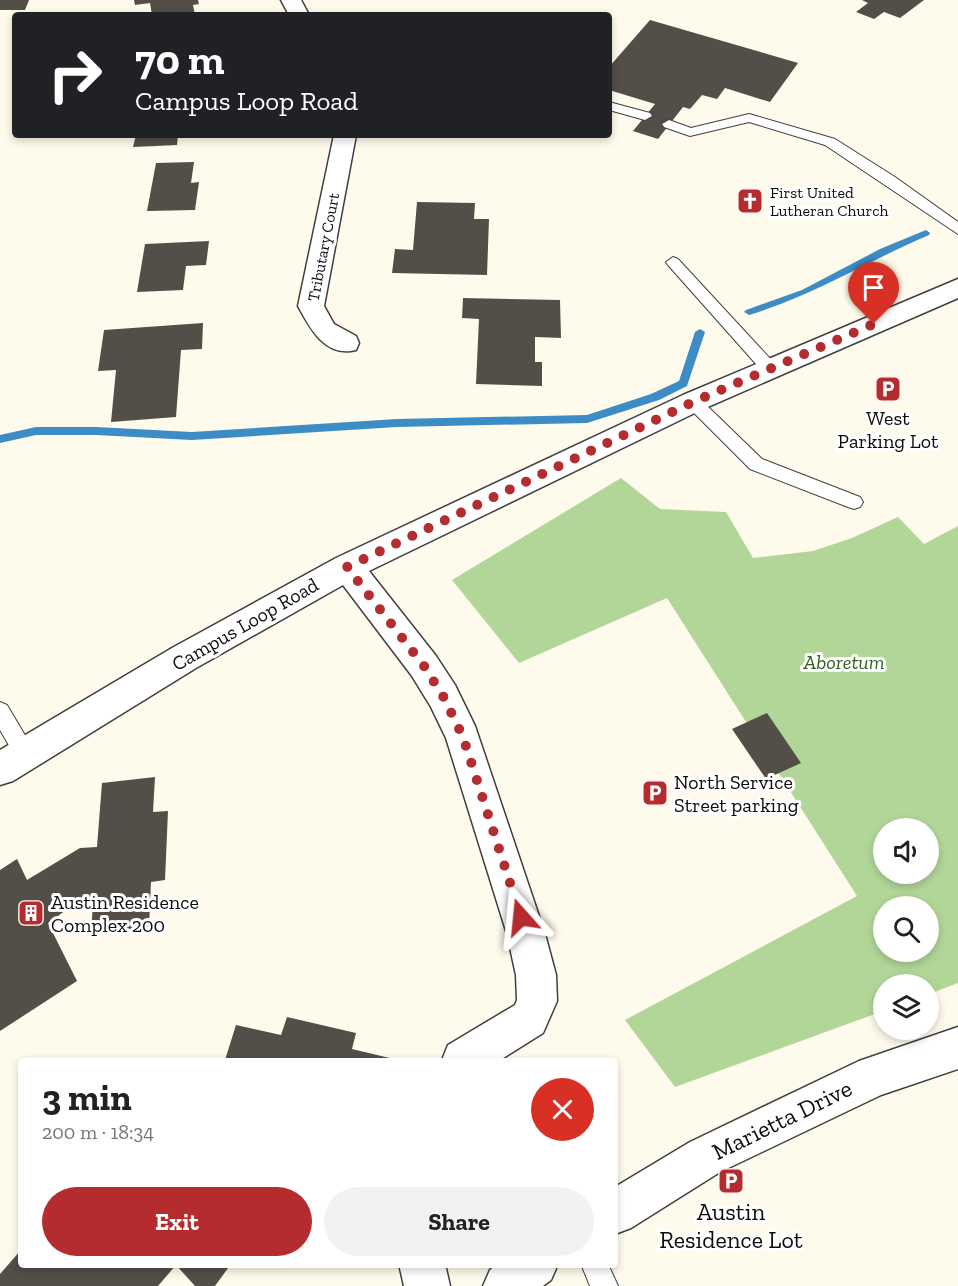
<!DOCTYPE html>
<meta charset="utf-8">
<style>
:root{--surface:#fff;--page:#f2f2f2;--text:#202124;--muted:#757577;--accent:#b42c2e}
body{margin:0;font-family:"Zilla Slab",serif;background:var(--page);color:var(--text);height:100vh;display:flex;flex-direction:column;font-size:22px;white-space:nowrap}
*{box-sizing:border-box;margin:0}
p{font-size:20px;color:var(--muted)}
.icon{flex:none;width:33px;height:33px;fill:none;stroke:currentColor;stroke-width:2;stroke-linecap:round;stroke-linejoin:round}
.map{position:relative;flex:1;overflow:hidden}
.side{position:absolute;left:18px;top:1058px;width:600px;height:210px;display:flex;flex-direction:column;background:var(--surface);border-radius:6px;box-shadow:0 3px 9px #0003}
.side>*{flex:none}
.guide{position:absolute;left:12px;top:12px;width:600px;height:126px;border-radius:6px;box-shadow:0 3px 9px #0003;background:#202124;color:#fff;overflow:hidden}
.controls{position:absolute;left:873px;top:818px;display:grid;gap:12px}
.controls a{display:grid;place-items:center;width:66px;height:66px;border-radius:50%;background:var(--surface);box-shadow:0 3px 9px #0003;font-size:30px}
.pin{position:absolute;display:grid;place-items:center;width:51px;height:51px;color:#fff;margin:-62px -26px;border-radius:50% 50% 50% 0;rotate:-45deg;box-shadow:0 0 6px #0007}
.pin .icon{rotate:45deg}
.me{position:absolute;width:66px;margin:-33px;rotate:342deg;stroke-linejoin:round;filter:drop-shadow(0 0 4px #0008)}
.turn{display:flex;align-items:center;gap:21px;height:126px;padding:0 24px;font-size:27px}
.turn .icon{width:78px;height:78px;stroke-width:2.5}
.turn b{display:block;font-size:42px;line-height:51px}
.round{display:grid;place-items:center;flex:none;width:63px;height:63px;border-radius:32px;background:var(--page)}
.headline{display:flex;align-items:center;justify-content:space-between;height:102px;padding:0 24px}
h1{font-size:36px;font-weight:700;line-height:45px}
.action{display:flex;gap:12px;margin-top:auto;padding:12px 24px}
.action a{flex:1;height:69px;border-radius:36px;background:var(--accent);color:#fff;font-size:24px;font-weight:700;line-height:69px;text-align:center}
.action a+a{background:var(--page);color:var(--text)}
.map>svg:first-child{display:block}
.forest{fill:#b2d698;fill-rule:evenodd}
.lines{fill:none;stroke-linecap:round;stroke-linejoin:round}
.stream{fill:#3e8cc6;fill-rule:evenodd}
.building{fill:#544e49}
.service-casing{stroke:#3f3f3f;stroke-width:2}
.minor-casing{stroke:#3f3f3f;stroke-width:3}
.service{fill:#fff;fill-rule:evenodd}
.minor{fill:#fff;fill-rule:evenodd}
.route{stroke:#b42c2e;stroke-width:10;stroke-dasharray:0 18}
.labels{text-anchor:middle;stroke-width:6;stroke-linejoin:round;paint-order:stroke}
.far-poi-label{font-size:16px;fill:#0c0c0c;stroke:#fff;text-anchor:start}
.far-street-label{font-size:16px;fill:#0c0c0c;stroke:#fff}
.poi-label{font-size:20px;fill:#0c0c0c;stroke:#fff;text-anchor:start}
.street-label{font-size:20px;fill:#0c0c0c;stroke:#fff}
.park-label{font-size:20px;font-style:italic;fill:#2b6020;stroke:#fff}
.near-street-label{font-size:24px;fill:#0c0c0c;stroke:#fff}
.near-poi-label{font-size:24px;fill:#0c0c0c;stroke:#fff}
</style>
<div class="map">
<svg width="958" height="1286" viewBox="0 0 958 1286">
<rect width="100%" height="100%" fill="#fefbec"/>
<!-- forest -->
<path class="forest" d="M621,478l39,31 66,3 27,46 60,-7 39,-13 46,-21 26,27 34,-18v457l-29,11 -1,-10h-44l-1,27 -208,76 -50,-67 232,-124 -190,-298 -148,65 -67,-83zM884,828h44v45h-44zM884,906h44v45h-44z"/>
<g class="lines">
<!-- stream -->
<g class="stream">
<path d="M926,230l4,3 -1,2c-61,26 -117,61 -180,80l-5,-3 2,-2 56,-20 78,-41z"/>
<polygon points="700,329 705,332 687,386 659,400 587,423 397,427 192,440 96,435 36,435 0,443 0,435 36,427 96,427 192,432 397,419 587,415 651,394 679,381 695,332"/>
</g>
</g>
<!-- building -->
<g class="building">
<polygon points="0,0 29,0 25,10 0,10"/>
<polygon points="134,0 198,0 199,4 193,5 195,15 152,15 150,3 135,5"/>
<polygon points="862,0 924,0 900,18 884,12 874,19 856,12 868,3"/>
<polygon points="650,20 798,63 770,102 725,88 717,99 702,95 690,109 683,107 658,139 633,131 655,104 609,90 609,67"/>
<polygon points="136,135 178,135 177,145 133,147"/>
<polygon points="194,162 191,183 199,182 195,210 147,211 156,163"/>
<polygon points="417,202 475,203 474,219 489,219 487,275 392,273 395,249 413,250"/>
<polygon points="209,241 206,265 186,266 183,290 137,292 145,244"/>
<polygon points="463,298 560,300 561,338 535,337 535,362 542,362 542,386 476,384 479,319 462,318"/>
<polygon points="203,323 202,349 181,350 176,417 111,422 116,370 98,371 104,330"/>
<polygon points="767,713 801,763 766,779 732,729"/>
<polygon points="155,777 153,812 168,811 165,880 151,882 149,927 91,935 93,901 76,903 48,923 77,981 0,1031 0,870 17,859 27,880 80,848 97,847 102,783"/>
<polygon points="287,1017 356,1033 352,1049 398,1060 225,1060 236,1025 281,1035"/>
<polygon points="21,1250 21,1264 231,1264 215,1286 195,1286 176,1265 158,1286 0,1286 0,1274"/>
</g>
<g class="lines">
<!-- service casing -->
<g class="service-casing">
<g id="service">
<polygon points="609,102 650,113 652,116 645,120 609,110"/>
<polygon points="749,114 835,139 895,177 958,222 958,234 825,145 749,122 690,136 664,127 662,124 669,120 691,128"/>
<polygon points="673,257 678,259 776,365 778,369 776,373 764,373 668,265 666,262"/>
<polygon points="693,396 699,398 762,459 860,497 863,502 860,507 854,509 848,507 750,469 687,406 685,402 687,398"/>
<polygon points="0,702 7,705 32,747 35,754 32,761 25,764 18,761 0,730"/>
<polygon points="581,1264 608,1264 618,1286 590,1286"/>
</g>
</g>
<!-- minor casing -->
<g class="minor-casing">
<g id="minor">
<polygon points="281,0 301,0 309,15 289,15"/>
<path d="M334,135h22l-32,171 10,18 22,12 3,7 -3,7c-31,8 -46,-22 -58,-44z"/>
<polygon points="958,279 958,298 703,409 369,571 436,656 455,685 475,726 545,934 556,975 557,1001 543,1033 500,1060 442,1060 448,1045 515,1005 517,1000 516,975 507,934 446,738 431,707 412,676 343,585 196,668 13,781 0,785 0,750 172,648 336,558 683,395"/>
<polygon points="958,1027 958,1069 881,1095 720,1172 631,1228 615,1234 615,1187 690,1142 859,1061"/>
<polygon points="399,1264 445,1264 450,1286 404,1286"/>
<polygon points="497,1264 558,1264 551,1280 543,1286 483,1286 490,1270"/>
</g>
</g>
<!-- service -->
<use href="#service" class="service"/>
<!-- minor -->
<use href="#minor" class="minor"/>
</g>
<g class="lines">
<!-- route -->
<polyline class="route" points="521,917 463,737 443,696 424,666 347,567 693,402 874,324"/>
</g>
<!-- icons -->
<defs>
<g id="church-square" transform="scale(1.35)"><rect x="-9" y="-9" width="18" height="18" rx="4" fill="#b42c2e" stroke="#fff"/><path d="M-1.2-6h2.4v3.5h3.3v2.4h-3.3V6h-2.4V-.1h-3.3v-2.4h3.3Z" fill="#fff"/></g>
<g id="parking-square" transform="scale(1.35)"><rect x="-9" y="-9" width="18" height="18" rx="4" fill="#b42c2e" stroke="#fff"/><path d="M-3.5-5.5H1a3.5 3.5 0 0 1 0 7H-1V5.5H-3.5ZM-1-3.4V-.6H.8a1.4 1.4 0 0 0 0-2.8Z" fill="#fff"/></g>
<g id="building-square" transform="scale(1.35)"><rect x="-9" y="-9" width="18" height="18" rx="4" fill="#b42c2e" stroke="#fff"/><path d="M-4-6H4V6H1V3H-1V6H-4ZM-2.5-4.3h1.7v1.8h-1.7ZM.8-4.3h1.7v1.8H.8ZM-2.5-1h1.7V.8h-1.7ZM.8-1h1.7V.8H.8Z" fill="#fff"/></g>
</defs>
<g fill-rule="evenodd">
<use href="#church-square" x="750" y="201"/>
<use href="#parking-square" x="888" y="389"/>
<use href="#parking-square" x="655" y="793"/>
<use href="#building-square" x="31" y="913"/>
<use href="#parking-square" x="731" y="1181"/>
</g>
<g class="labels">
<!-- far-poi labels -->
<g class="far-poi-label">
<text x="770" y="198">First United<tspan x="770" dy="18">Lutheran Church</tspan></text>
</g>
<!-- far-street labels -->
<g class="far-street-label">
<text transform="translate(323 247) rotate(-79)" y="6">Tributary Court</text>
</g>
<!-- poi labels -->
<g class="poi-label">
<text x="888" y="425" text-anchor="middle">West<tspan x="888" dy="23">Parking Lot</tspan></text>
<text x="674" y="789">North Service<tspan x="674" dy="23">Street parking</tspan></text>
<text x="51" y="909">Austin Residence<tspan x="51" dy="23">Complex 200</tspan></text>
</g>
<!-- street labels -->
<g class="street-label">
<text transform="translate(245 624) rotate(-30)" y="7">Campus Loop Road</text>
</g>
<!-- park labels -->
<g class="park-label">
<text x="844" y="669">Aboretum</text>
</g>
<!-- near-street labels -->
<g class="near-street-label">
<text transform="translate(782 1120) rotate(-26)" y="8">Marietta Drive</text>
</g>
<!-- near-poi labels -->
<g class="near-poi-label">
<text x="731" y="1220">Austin<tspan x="731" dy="28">Residence Lot</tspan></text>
</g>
</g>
</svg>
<div class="controls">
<a><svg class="icon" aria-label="sound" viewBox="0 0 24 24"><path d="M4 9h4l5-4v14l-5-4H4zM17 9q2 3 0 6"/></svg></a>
<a><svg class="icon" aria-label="search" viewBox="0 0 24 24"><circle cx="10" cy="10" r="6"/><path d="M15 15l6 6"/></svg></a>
<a><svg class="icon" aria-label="layers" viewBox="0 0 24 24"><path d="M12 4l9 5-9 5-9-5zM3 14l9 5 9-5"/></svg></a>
</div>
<div class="pin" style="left:874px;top:324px;background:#d93025"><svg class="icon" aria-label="arrive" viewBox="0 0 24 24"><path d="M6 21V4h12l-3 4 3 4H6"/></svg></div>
<svg class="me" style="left:521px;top:917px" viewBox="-20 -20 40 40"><path d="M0-17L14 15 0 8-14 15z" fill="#b42c2e" stroke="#fff" stroke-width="4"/></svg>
<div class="guide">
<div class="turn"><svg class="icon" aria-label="right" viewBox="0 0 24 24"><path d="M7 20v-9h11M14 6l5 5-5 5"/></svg><div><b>70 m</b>Campus Loop Road</div></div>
</div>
<section class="side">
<div class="headline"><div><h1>3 min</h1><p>200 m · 18:34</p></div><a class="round" style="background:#d93025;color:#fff"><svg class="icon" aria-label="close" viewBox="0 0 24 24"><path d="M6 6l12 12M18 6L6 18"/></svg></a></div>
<div class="action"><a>Exit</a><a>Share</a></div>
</section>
</div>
